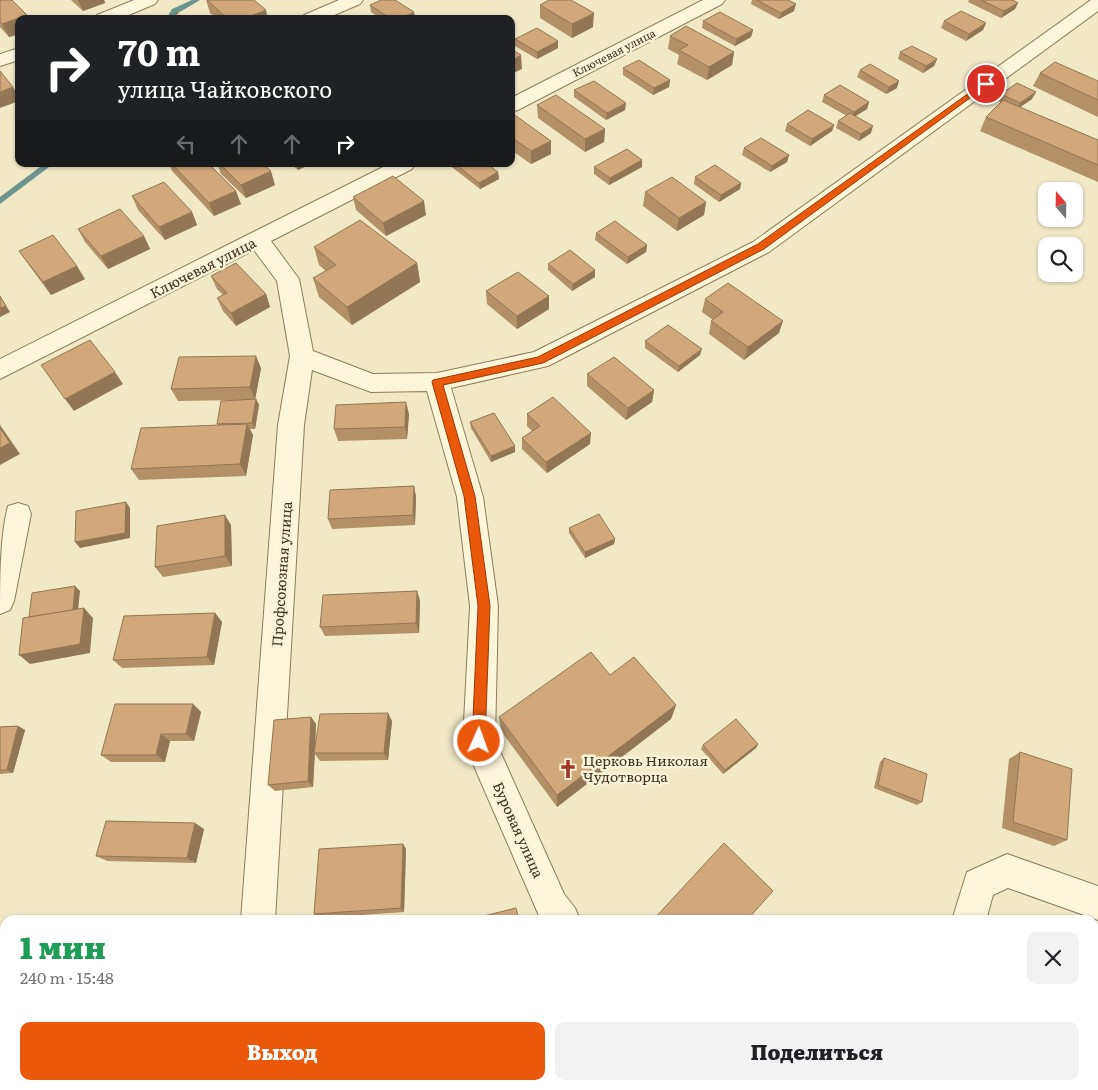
<!DOCTYPE html>
<html lang="ru">
<meta charset="utf-8">
<style>
:root{--surface:#fff;--page:#f2f2f2;--text:#202124;--muted:#757577;--accent:#ea580c}
body{margin:0;font-family:Literata,serif;background:var(--page);color:var(--text);height:100vh;display:flex;flex-direction:column;font-size:19px;white-space:nowrap}
*{box-sizing:border-box;margin:0}
p{font-size:16px;color:var(--muted)}
.icon{flex:none;width:28px;height:28px;fill:none;stroke:currentColor;stroke-width:2;stroke-linecap:round;stroke-linejoin:round}
.map{position:relative;flex:1;overflow:hidden}
.drawer{position:absolute;left:0px;top:915px;width:1099px;height:175px;display:flex;flex-direction:column;background:var(--surface);border-radius:15px 15px 0 0;box-shadow:0 1px 4px #0004}
.drawer>*{flex:none}
.hud{position:absolute;left:15px;top:15px;width:500px;height:152px;border-radius:10px;box-shadow:0 1px 4px #0004;background:#202124;color:#fff;overflow:hidden}
.needle{width:32px;rotate:340deg}
.buttons{position:absolute;left:1038px;top:182px;display:grid;gap:10px}
.buttons a{display:grid;place-items:center;width:45px;height:45px;border-radius:10px;background:var(--surface);box-shadow:0 1px 4px #0004;font-size:25px}
.pin{position:absolute;display:grid;place-items:center;width:42px;height:42px;color:#fff;margin:-21px;border:2px solid #fff;border-radius:50%;box-shadow:0 1px 5px #0007}
.me{position:absolute;width:55px;margin:-28px;rotate:2deg;stroke-linejoin:round;filter:drop-shadow(0 0 4px #0008)}
.turn{display:flex;align-items:center;gap:18px;height:105px;padding:0 20px;font-size:22px}
.turn .icon{width:65px;height:65px;stroke-width:2.5}
.turn b{display:block;font-size:35px;line-height:42px}
.lanes{display:flex;align-items:center;height:48px;padding:0 20px;background:#0003;justify-content:center;gap:25px;direction:ltr}
.lanes .off{opacity:.35}
.round{display:grid;place-items:center;flex:none;width:52px;height:52px;border-radius:10px;background:var(--page)}
.summary{display:flex;align-items:center;justify-content:space-between;height:85px;padding:0 20px}
h1{font-size:30px;font-weight:800;line-height:38px;color:#1e9e55}
.cta{display:flex;gap:10px;margin-top:auto;padding:10px 20px}
.cta a{flex:1;height:58px;border-radius:10px;background:var(--accent);color:#fff;font-size:20px;font-weight:800;line-height:58px;text-align:center}
.cta a+a{background:var(--page);color:var(--text)}
.map>svg:first-child{display:block}
.lines{fill:none;stroke-linecap:round;stroke-linejoin:round}
.stream{fill:#6d938f;fill-rule:evenodd}
.minor-casing{stroke:#8e7c5a;stroke-width:2}
.path{stroke:#8e7c5a;stroke-width:2.5;stroke-dasharray:2.5 2;stroke-linecap:butt}
.minor{fill:#fbf5da;fill-rule:evenodd}
.wall{fill:#b49069}
.shaded-wall{fill:#927655}
.building{fill:#d1a87a;stroke:#927655}
.route{fill:#ea580c;stroke:#983908}
.labels{text-anchor:middle;stroke-width:5;stroke-linejoin:round;paint-order:stroke}
.far-street-label{font-size:11px;fill:#3d311f;stroke:#f8f2d6}
.street-label{font-size:14px;fill:#3d311f;stroke:#f8f2d6}
.poi-label{font-size:14px;fill:#3d311f;stroke:#f8f2d6;text-anchor:start}
</style>
<div class="map">
<svg width="1098" height="1090" viewBox="0 0 1098 1090">
<rect width="100%" height="100%" fill="#f1e9c6"/>
<g class="lines">
<!-- stream -->
<g class="stream">
<polygon points="192,0 200,0 178,13 173,19 166,19 172,9"/>
<polygon points="44,164 53,164 0,204 0,197"/>
</g>
<!-- minor casing -->
<g class="minor-casing">
<g id="minor">
<polygon points="134,0 158,0 155,4 119,19 94,19 97,15"/>
<polygon points="339,0 363,0 360,4 325,19 301,19 304,15"/>
<polygon points="703,0 725,0 722,4 518,110 511,112 511,98"/>
<polygon points="1091,0 1098,0 1098,11 769,252 548,366 451,388 483,497 498,606 495,740 564,894 575,908 580,920 541,920 540,918 463,741 470,606 457,497 427,391 371,392 312,370 304,425 275,920 241,920 278,425 290,356 277,281 254,250 0,379 0,359 389,164 415,164 412,169 271,241 299,279 313,351 373,374 437,373 534,352 753,242"/>
<polygon points="19,48 19,60 0,66 0,54"/>
<path d="M18,503l10,3 3,8 -17,87 -4,9 -10,4c0,-33 0,-78 8,-108z"/>
<polygon points="1007,854 1098,886 1098,920 1008,888 993,895 986,920 952,920 967,872"/>
<rect x="227" y="1085" width="38" height="5"/>
<polygon points="712,1085 755,1085 757,1090 714,1090"/>
<polygon points="905,1085 943,1085 941,1090 903,1090"/>
</g>
</g>
<!-- path -->
<polyline class="path" points="176,12 182,19"/>
<!-- minor -->
<use href="#minor" class="minor"/>
</g>
<!-- wall -->
<g class="wall">
<polygon points="0,0 19,19 19,34 9,37 0,27"/>
<polygon points="71,0 104,0 105,3 83,11"/>
<polygon points="206,0 268,19 217,19 210,13"/>
<polygon points="752,0 788,0 794,11 779,19 751,4"/>
<polygon points="969,0 1013,0 1018,3 1015,9 1001,18 968,2"/>
<polygon points="370,5 414,12 415,19 381,19 371,12"/>
<polygon points="540,5 593,27 572,38 540,18"/>
<polygon points="703,21 753,30 751,37 735,46 702,28"/>
<polygon points="944,21 986,23 983,30 966,41 941,28"/>
<polygon points="670,36 734,52 732,65 707,80 677,64 679,55 668,49"/>
<polygon points="515,39 558,48 537,59 515,46"/>
<polygon points="900,52 937,59 934,66 923,73 898,59"/>
<polygon points="623,68 670,80 669,87 653,95 623,75"/>
<polygon points="860,70 897,88 886,94 857,77"/>
<polygon points="1040,73 1098,81 1098,117 1033,86"/>
<polygon points="574,90 625,110 606,120 574,97"/>
<polygon points="1001,94 1032,99 1020,107 1098,140 1098,182 980,131 986,117 1001,102 998,101"/>
<polygon points="824,95 869,102 867,109 855,116 871,133 859,141 836,128 838,121 847,116 822,102"/>
<polygon points="537,105 605,129 604,142 585,152 538,118"/>
<polygon points="511,114 551,141 551,154 531,164 511,150"/>
<polygon points="787,124 834,125 832,131 810,146 785,131"/>
<polygon points="744,148 789,155 787,162 770,172 742,155"/>
<polygon points="642,160 642,167 609,185 594,174 594,167"/>
<polygon points="169,164 209,164 241,204 214,216 172,171"/>
<polygon points="217,164 263,164 275,185 246,198 221,174"/>
<polygon points="291,164 311,164 298,170"/>
<polygon points="448,164 487,164 498,172 499,179 480,189"/>
<polygon points="695,177 741,183 740,189 719,202 694,184"/>
<polygon points="645,192 706,202 704,215 677,231 643,206"/>
<polygon points="132,196 192,212 197,225 165,240 138,210"/>
<polygon points="353,197 426,215 386,236 356,210"/>
<polygon points="78,229 144,236 150,249 108,269 85,242"/>
<polygon points="596,233 647,245 646,252 627,264 595,240"/>
<polygon points="314,247 417,263 420,282 352,325 319,297 313,278 326,271 319,265"/>
<polygon points="19,251 85,279 51,295 28,264"/>
<polygon points="548,264 595,270 595,277 572,291 548,270"/>
<polygon points="211,276 266,294 270,307 236,326 223,311 217,298 223,295 217,289"/>
<polygon points="486,291 549,309 517,329 487,304"/>
<polygon points="705,299 779,333 744,360 709,334 711,321 713,320 702,312"/>
<polygon points="645,341 700,355 678,372 645,348"/>
<polygon points="261,368 255,399 256,399 259,405 255,429 250,429 253,435 246,476 139,480 131,469 217,425 239,400 178,401 171,389"/>
<polygon points="587,374 654,390 652,402 626,420 587,386"/>
<polygon points="409,414 407,439 338,441 334,429"/>
<polygon points="527,414 590,444 547,473 522,449 522,438 532,431 527,426"/>
<polygon points="470,422 515,446 515,452 491,462 471,428"/>
<polygon points="414,486 416,497 415,525 332,529 328,519"/>
<polygon points="231,525 232,566 163,577 155,567"/>
<polygon points="569,528 615,539 614,544 585,558 569,533"/>
<polygon points="417,591 420,601 419,633 325,636 320,627"/>
<polygon points="215,613 222,622 214,665 122,668 113,660"/>
<polygon points="610,675 676,705 671,719 557,807 501,731 499,717"/>
<polygon points="193,704 201,712 194,741 170,741 165,762 111,762 101,755"/>
<polygon points="311,717 316,724 315,749 392,721 388,760 320,761 315,754 313,787 275,791 268,785"/>
<polygon points="18,726 25,730 13,773 0,774 0,727"/>
<polygon points="758,744 756,748 723,774 701,749 703,745"/>
<polygon points="1020,752 1067,840 1054,846 1002,828 1009,759"/>
<polygon points="884,758 922,802 917,805 874,788 880,762"/>
<polygon points="204,829 196,863 107,861 96,856"/>
<polygon points="403,844 406,849 404,912 320,918 314,914"/>
<polygon points="1094,962 1098,963 1098,1055 1094,1055"/>
</g>
<!-- shaded-wall -->
<g class="shaded-wall">
<polygon points="78,0 104,0 105,3 83,11"/>
<polygon points="1018,3 1015,9 1001,18 1004,11"/>
<polygon points="796,4 794,11 779,19 781,13"/>
<polygon points="266,10 268,19 243,19"/>
<polygon points="414,12 415,19 400,19"/>
<polygon points="594,13 593,27 572,38 572,24"/>
<polygon points="27,15 28,19 19,19 19,34 9,37 2,24"/>
<polygon points="986,23 983,30 966,41 969,34"/>
<polygon points="753,30 751,37 735,46 736,39"/>
<polygon points="558,41 558,48 537,59 537,52"/>
<polygon points="734,52 732,65 707,80 709,67"/>
<polygon points="521,55 522,69 511,74 511,61"/>
<polygon points="937,59 934,66 923,73 926,66"/>
<polygon points="670,80 669,87 653,95 654,88"/>
<polygon points="899,81 897,88 886,94 889,87"/>
<polygon points="13,87 19,97 19,101 0,108 0,92"/>
<polygon points="1036,92 1032,99 1016,110 1020,103"/>
<polygon points="869,102 867,109 851,119 854,112"/>
<polygon points="626,103 625,110 606,120 607,113"/>
<polygon points="834,125 832,131 810,146 812,139"/>
<polygon points="873,126 871,133 859,141 861,134"/>
<polygon points="605,129 604,142 585,152 585,139"/>
<polygon points="551,141 551,154 531,164 531,151"/>
<polygon points="789,155 787,162 770,172 772,166"/>
<polygon points="642,160 642,167 609,185 610,178"/>
<polygon points="296,164 311,164 298,170"/>
<polygon points="271,171 275,185 246,198 241,185"/>
<polygon points="498,172 499,179 480,189 479,183"/>
<polygon points="741,183 740,189 719,202 721,195"/>
<polygon points="236,191 241,204 214,216 209,203"/>
<polygon points="424,201 426,215 386,236 383,223"/>
<polygon points="706,202 704,215 677,231 679,218"/>
<polygon points="192,212 197,225 165,240 159,227"/>
<polygon points="144,236 150,249 108,269 101,256"/>
<polygon points="647,245 646,252 627,264 628,257"/>
<polygon points="417,263 420,282 352,325 347,307"/>
<polygon points="77,266 85,279 51,295 43,282"/>
<polygon points="595,270 595,277 572,291 573,284"/>
<polygon points="266,294 270,307 236,326 231,313"/>
<polygon points="0,296 10,312 0,317"/>
<polygon points="549,296 549,309 517,329 517,316"/>
<polygon points="783,321 779,333 744,360 748,347"/>
<polygon points="702,349 700,355 678,372 679,366"/>
<polygon points="256,356 261,368 255,400 250,387"/>
<polygon points="115,372 123,384 74,411 65,399"/>
<polygon points="654,390 652,402 626,420 628,408"/>
<polygon points="256,399 259,405 255,429 252,423"/>
<polygon points="406,402 409,414 407,439 405,427"/>
<polygon points="247,424 253,435 246,476 240,464"/>
<polygon points="0,425 20,454 0,465"/>
<polygon points="591,433 590,444 547,473 546,462"/>
<polygon points="515,446 515,452 491,462 491,456"/>
<polygon points="414,486 416,497 415,525 413,515"/>
<polygon points="126,502 130,508 130,538 80,548 75,542"/>
<polygon points="225,515 231,525 232,566 225,556"/>
<polygon points="615,539 614,544 585,558 585,552"/>
<polygon points="75,586 80,591 77,620 72,615"/>
<polygon points="417,591 420,601 419,633 416,623"/>
<polygon points="84,608 93,618 90,653 30,664 19,655"/>
<polygon points="215,613 222,622 214,665 207,657"/>
<polygon points="193,704 201,712 194,741 186,734"/>
<polygon points="676,705 671,719 557,807 557,795"/>
<polygon points="388,713 392,721 388,760 384,753"/>
<polygon points="311,717 316,724 313,787 308,781"/>
<polygon points="18,726 25,730 13,773 7,770"/>
<polygon points="161,734 170,741 165,762 156,755"/>
<polygon points="758,744 756,748 723,774 725,770"/>
<polygon points="195,823 204,829 196,863 187,858"/>
<polygon points="403,844 406,849 404,912 401,908"/>
<polygon points="165,1085 176,1085 175,1090 165,1090"/>
</g>
<!-- building -->
<g class="building">
<polygon points="0,0 12,0 27,15 2,24 0,21"/>
<polygon points="207,0 254,0 266,10 243,19 228,19"/>
<polygon points="381,0 395,0 414,12 400,19 391,19 370,5"/>
<polygon points="549,0 571,0 594,13 572,24 540,5"/>
<polygon points="757,0 788,0 796,4 781,13"/>
<polygon points="981,0 1013,0 1018,3 1004,11"/>
<polygon points="961,11 986,23 969,34 944,21"/>
<polygon points="720,12 753,30 736,39 703,21"/>
<polygon points="686,26 734,52 709,67 679,50 688,45 670,36"/>
<polygon points="537,28 558,41 537,52 515,39"/>
<polygon points="912,46 937,59 926,66 900,52"/>
<polygon points="511,49 521,55 511,61"/>
<polygon points="639,60 670,80 654,88 623,68"/>
<polygon points="1055,62 1098,81 1098,100 1040,73"/>
<polygon points="870,64 899,81 889,87 860,70"/>
<polygon points="0,71 13,87 0,92"/>
<polygon points="594,81 626,103 607,113 574,90"/>
<polygon points="1017,83 1036,92 1020,103 1001,94"/>
<polygon points="840,85 869,102 854,112 824,95"/>
<polygon points="556,95 605,129 585,139 537,105"/>
<polygon points="1003,100 1098,140 1098,165 986,117"/>
<polygon points="808,110 834,125 812,139 787,124"/>
<polygon points="512,113 551,141 531,151 511,137 511,114"/>
<polygon points="850,113 873,126 861,134 838,121"/>
<polygon points="761,138 789,155 772,166 744,148"/>
<polygon points="627,149 642,160 610,178 594,167"/>
<polygon points="172,164 209,164 236,191 209,203"/>
<polygon points="220,164 263,164 271,171 241,185"/>
<polygon points="455,164 487,164 498,172 479,183"/>
<polygon points="715,165 741,183 721,195 695,177"/>
<polygon points="393,176 424,201 383,223 353,197"/>
<polygon points="672,177 706,202 679,218 645,192"/>
<polygon points="164,182 192,212 159,227 132,196"/>
<polygon points="120,209 144,236 101,256 78,229"/>
<polygon points="360,220 417,263 347,307 313,278 336,265 314,247"/>
<polygon points="615,221 647,245 628,257 596,233"/>
<polygon points="53,235 77,266 43,282 19,251"/>
<polygon points="570,250 595,270 573,284 548,264"/>
<polygon points="236,263 266,294 231,313 217,298 227,293 211,276"/>
<polygon points="518,272 549,296 517,316 486,291"/>
<polygon points="728,283 783,321 748,347 711,321 723,312 705,299"/>
<polygon points="0,296 6,306 0,308"/>
<polygon points="668,325 702,349 679,366 645,341"/>
<polygon points="90,340 115,372 65,399 41,365"/>
<polygon points="256,356 250,387 171,389 179,357"/>
<polygon points="614,357 654,390 628,408 587,374"/>
<polygon points="553,397 591,433 546,462 522,438 540,426 527,414"/>
<polygon points="256,399 252,423 217,424 221,401"/>
<polygon points="406,402 405,427 334,429 336,405"/>
<polygon points="494,413 515,446 491,456 470,422"/>
<polygon points="247,424 240,464 131,469 141,428"/>
<polygon points="0,428 10,443 0,448"/>
<polygon points="414,486 413,515 328,519 330,490"/>
<polygon points="126,502 125,533 75,542 76,511"/>
<polygon points="599,514 615,539 585,552 569,528"/>
<polygon points="225,515 225,556 155,567 157,526"/>
<polygon points="75,586 73,610 29,617 32,593"/>
<polygon points="417,591 416,623 320,627 323,595"/>
<polygon points="84,608 80,644 19,655 23,618"/>
<polygon points="215,613 207,657 113,660 124,616"/>
<polygon points="591,652 610,675 634,657 676,705 557,795 499,717"/>
<polygon points="115,704 193,704 186,734 161,734 156,755 101,755"/>
<polygon points="388,713 384,753 314,753 320,714"/>
<polygon points="311,717 308,781 268,785 274,720"/>
<polygon points="736,719 758,744 725,770 703,745"/>
<polygon points="18,726 7,770 0,770 0,727"/>
<polygon points="1020,752 1072,769 1067,840 1013,822"/>
<polygon points="884,758 927,774 922,802 878,785"/>
<polygon points="106,821 195,823 187,858 96,856"/>
<polygon points="724,843 773,891 747,920 653,920"/>
<polygon points="403,844 401,908 314,914 319,849"/>
<polygon points="516,908 519,920 468,920"/>
<polygon points="1094,962 1098,963 1098,1053 1094,1051"/>
<polygon points="78,1085 165,1085 165,1090 77,1090"/>
<polygon points="353,1085 373,1085 353,1088"/>
</g>
<!-- route -->
<polygon class="route" points="983,83 989,84 764,249 543,363 443,385 475,496 490,606 485,741 483,745 479,747 474,745 472,741 478,606 464,496 432,382 433,380 538,357 758,244"/>
<!-- icons -->
<defs>
<g id="church-bare" transform="scale(1.5)"><path d="M-1.2-6h2.4v3.5h3.3v2.4h-3.3V6h-2.4V-.1h-3.3v-2.4h3.3Z" fill="#a03426" stroke="#f8f2d6" stroke-width="2.5" paint-order="stroke"/></g>
</defs>
<g fill-rule="evenodd">
<use href="#church-bare" x="568" y="769"/>
</g>
<g class="labels">
<!-- far-street labels -->
<g class="far-street-label">
<text transform="translate(614 53) rotate(-27)" y="4">Ключевая улица</text>
</g>
<!-- street labels -->
<g class="street-label">
<text transform="translate(203 268) rotate(-27)" y="5">Ключевая улица</text>
<text transform="translate(282 574) rotate(-86)" y="5">Профсоюзная улица</text>
<text transform="translate(518 830) rotate(66)" y="5">Буровая улица</text>
</g>
<!-- poi labels -->
<g class="poi-label">
<text x="583" y="766">Церковь Николая<tspan x="583" dy="16">Чудотворца</tspan></text>
</g>
</g>
</svg>
<div class="buttons">
<a><svg class="needle" viewBox="-14 -14 28 28"><path d="M0-13l5 13h-10z" fill="#e53935"/><path d="M0 13l5-13h-10z" fill="#757577"/></svg></a>
<a><svg class="icon" aria-label="search" viewBox="0 0 24 24"><circle cx="10" cy="10" r="6"/><path d="M15 15l6 6"/></svg></a>
</div>
<div class="pin" style="left:986px;top:84px;background:#d93025"><svg class="icon" aria-label="arrive" viewBox="0 0 24 24"><path d="M6 21V4h12l-3 4 3 4H6"/></svg></div>
<svg class="me" style="left:479px;top:741px" viewBox="-20 -20 40 40"><circle r="17" fill="#ea580c" stroke="#fff" stroke-width="3"/><path d="M0-11L8 9 0 5-8 9z" fill="#fff"/></svg>
<div class="hud">
<div class="turn"><svg class="icon" aria-label="right" viewBox="0 0 24 24"><path d="M7 20v-9h11M14 6l5 5-5 5"/></svg><div><b>70 m</b>улица Чайковского</div></div>
<div class="lanes"><svg class="icon off" aria-label="left" viewBox="0 0 24 24"><path d="M17 20v-9H6M10 6l-5 5 5 5"/></svg><svg class="icon off" aria-label="ahead" viewBox="0 0 24 24"><path d="M12 20V5M6 11l6-6 6 6"/></svg><svg class="icon off" aria-label="ahead" viewBox="0 0 24 24"><path d="M12 20V5M6 11l6-6 6 6"/></svg><svg class="icon" aria-label="right" viewBox="0 0 24 24"><path d="M7 20v-9h11M14 6l5 5-5 5"/></svg></div>
</div>
<section class="drawer">
<div class="summary"><div><h1>1 мин</h1><p>240 m · 15:48</p></div><a class="round"><svg class="icon" aria-label="close" viewBox="0 0 24 24"><path d="M6 6l12 12M18 6L6 18"/></svg></a></div>
<div class="cta"><a>Выход</a><a>Поделиться</a></div>
</section>
</div>
